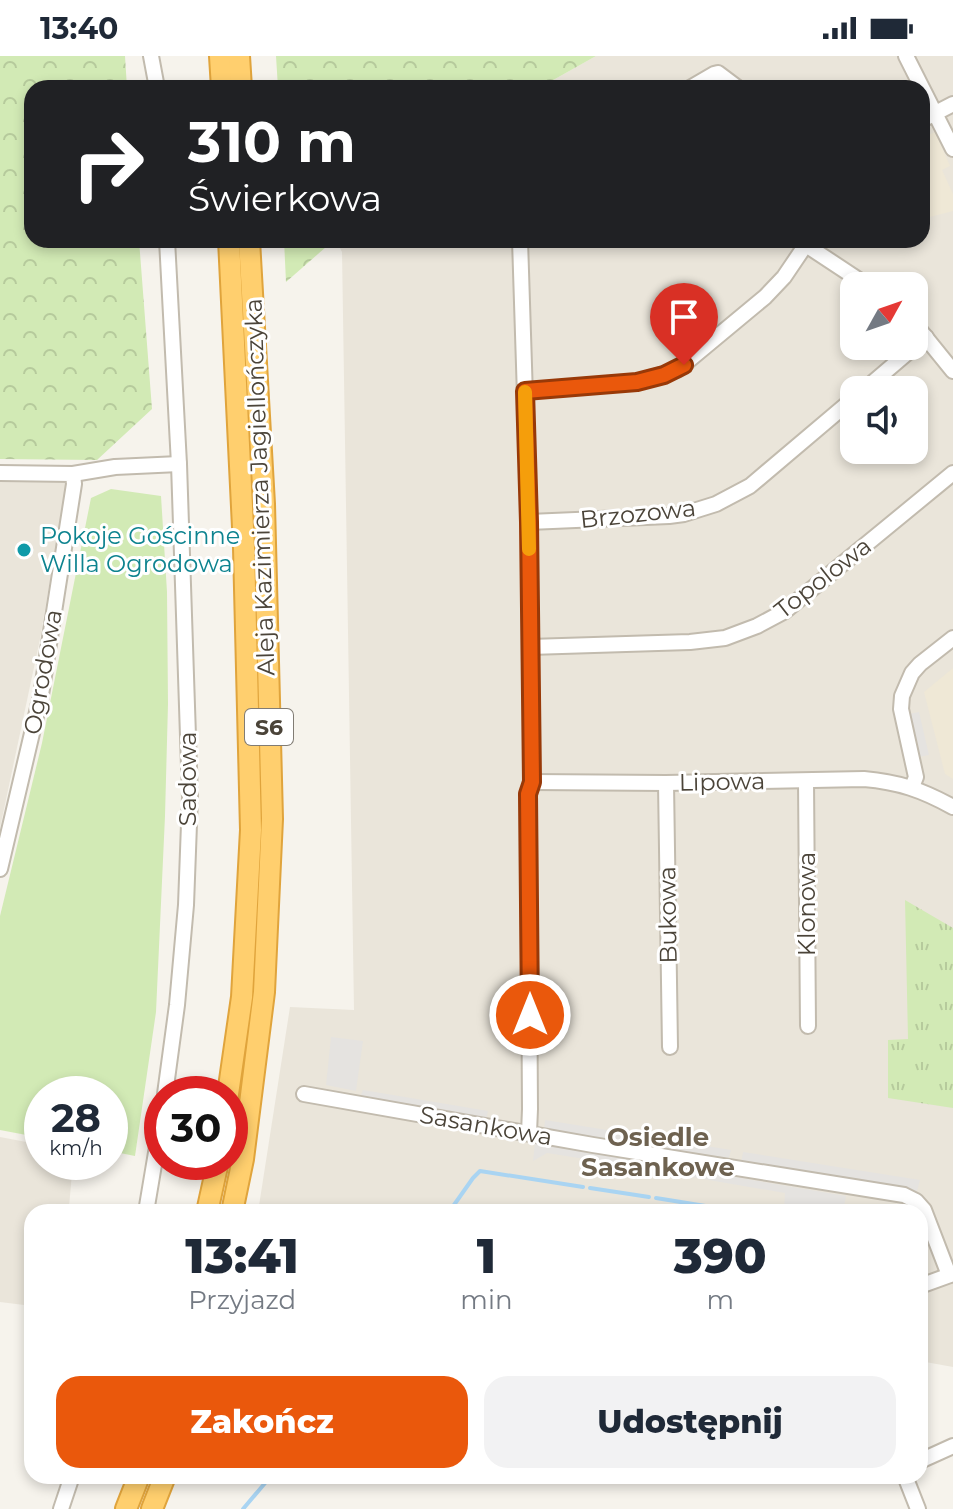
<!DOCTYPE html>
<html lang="pl">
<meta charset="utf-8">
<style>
:root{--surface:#fff;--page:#f2f2f3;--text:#1f2937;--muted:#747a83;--accent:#ea580c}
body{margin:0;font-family:Montserrat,sans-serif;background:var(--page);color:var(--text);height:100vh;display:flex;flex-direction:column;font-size:30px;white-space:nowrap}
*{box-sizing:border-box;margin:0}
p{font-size:26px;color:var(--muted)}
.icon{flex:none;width:44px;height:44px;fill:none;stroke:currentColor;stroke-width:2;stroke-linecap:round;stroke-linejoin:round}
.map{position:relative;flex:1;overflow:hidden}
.details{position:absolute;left:24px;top:1148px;width:904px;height:280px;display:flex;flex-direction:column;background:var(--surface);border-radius:24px;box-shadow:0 4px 12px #0003}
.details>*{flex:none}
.banner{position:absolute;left:24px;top:24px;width:906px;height:168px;border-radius:24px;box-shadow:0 4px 12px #0003;background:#202124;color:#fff;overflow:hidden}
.needle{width:52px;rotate:50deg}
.controls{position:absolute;left:840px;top:216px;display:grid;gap:16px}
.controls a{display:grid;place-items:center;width:88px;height:88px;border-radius:16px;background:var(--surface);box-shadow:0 4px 12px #0003;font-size:40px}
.speed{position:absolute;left:24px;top:1020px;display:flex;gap:16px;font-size:40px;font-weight:700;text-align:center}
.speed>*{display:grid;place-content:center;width:104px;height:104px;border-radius:50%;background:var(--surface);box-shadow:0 4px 12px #0003;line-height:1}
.speed small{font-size:20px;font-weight:400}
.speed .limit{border:12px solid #d22;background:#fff;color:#111}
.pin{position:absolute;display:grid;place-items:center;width:68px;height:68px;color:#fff;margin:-82px -34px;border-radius:50% 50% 50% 0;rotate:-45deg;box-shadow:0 0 8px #0007}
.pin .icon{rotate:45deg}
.me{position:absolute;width:88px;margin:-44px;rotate:0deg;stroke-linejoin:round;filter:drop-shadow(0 0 6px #0008)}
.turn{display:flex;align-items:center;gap:28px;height:168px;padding:0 32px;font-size:36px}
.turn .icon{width:104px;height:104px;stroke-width:2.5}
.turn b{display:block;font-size:56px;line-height:68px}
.eta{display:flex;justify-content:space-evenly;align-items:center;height:136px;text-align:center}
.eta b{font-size:48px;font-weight:800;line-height:56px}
.primary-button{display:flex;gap:16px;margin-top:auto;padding:16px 32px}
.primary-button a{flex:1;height:92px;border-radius:24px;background:var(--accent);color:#fff;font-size:32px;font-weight:800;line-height:92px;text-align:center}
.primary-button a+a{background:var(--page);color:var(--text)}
.status{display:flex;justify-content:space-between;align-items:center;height:56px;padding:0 40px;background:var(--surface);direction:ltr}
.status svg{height:22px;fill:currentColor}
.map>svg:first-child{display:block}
.residential{fill:#eae5da;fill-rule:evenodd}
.education{fill:#efe8d6}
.grass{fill:#d2eab5}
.forest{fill:url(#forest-crowns)}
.park{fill:url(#park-tufts)}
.parking{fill:#e5e3e0}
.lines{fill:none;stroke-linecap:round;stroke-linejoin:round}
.stream{stroke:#a9d4f2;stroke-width:4}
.minor-casing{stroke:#c2bbae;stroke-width:18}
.highway-casing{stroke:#e0a43c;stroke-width:24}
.minor{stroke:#fff;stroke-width:14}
.highway{stroke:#ffcf6e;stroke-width:20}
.route-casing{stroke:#983908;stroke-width:20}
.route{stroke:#ea580c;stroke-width:14}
.slow{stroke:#f59e0b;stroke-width:14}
.culture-dot{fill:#0f9aa8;stroke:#fff;stroke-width:3}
.labels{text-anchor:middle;stroke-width:6;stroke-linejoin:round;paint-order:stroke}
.shield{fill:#fff;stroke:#817c74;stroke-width:2}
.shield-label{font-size:22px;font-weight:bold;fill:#4b4439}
.street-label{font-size:24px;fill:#4b4439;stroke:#fff}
.culture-label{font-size:24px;fill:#0d838f;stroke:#fff;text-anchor:start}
.neighbourhood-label{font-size:26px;font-weight:bold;fill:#6e6250;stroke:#fff}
</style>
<div class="status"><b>13:40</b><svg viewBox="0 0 49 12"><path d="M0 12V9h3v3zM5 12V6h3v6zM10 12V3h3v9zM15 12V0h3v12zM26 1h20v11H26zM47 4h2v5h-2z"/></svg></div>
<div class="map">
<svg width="953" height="1453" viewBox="0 0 953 1453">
<defs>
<pattern id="forest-crowns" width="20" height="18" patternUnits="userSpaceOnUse" patternTransform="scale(2)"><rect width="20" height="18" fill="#d2eab5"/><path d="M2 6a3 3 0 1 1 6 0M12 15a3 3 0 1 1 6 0" fill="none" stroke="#b6ca9c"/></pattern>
<pattern id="park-tufts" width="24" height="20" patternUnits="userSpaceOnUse" patternTransform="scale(2)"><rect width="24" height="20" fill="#d2eab5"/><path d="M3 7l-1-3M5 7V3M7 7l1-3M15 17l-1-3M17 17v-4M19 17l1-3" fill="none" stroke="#b6ca9c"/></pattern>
</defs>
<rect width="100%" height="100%" fill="#f6f3ec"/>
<!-- residential -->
<g class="residential">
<path d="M596,0h357v1311l-33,-6v-149h-662l32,-205 64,3 -12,-758 -6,-12h586v-152h-383zM854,230h60v60h-60zM854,334h60v60h-60z"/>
<polygon points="67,424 40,583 0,772 0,425"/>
<polygon points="0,1081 42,1089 42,1106 73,1106 69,1151 83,1156 32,1156 32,1250 0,1246"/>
</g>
<!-- education -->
<g class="education">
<polygon points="935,76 950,110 942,114 953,138 953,155 922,163 922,82"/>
<polygon points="953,612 953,723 945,718 924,636"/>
</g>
<!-- grass -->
<polygon class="grass" points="111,433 161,440 167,536 168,648 165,760 156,956 135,1100 110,1095 110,1038 42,1038 42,1082 0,1074 0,860 42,687 91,442"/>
<!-- forest -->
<g class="forest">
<polygon points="0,0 125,0 127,32 32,32 32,184 139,184 152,353 97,404 0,403"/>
<polygon points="276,0 596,0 539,32 278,32"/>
<polygon points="284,184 334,184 286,226"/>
</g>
<!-- park -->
<polygon class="park" points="905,844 953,872 953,1052 888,1042 888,984 908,983"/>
<!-- parking -->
<g class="parking">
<polygon points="919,656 929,699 919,701 909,658"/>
<polygon points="331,981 363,985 356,1035 326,1029"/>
<polygon points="363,1034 488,1055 486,1064 359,1043"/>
<polygon points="545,1064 731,1094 729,1102 544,1073"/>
<polygon points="535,1087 846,1140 843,1156 803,1156 784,1154 785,1137 604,1106 547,1097 533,1105"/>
<polygon points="743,1096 920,1124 917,1135 741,1107"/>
</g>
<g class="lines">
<!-- stream -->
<g class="stream">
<polyline points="590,1132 649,1141"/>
<polyline points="656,1142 724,1153"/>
<polyline points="731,1154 745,1156"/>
<polyline points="449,1156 473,1122 480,1115 583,1131"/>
<polyline points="243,1453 271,1420"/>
</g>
<!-- minor casing -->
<g class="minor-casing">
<g id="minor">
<polyline points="151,0 157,32"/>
<polyline points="906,0 953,93"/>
<polyline points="690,32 714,18 718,17 738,32"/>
<polyline points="922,64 953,48"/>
<polyline points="520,184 529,466 532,726 528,738 530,1053 529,1077"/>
<polyline points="806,189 868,230"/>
<polyline points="914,267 953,315"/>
<polyline points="864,334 926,281"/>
<polyline points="525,335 637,326 677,314 765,241 784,221 809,184"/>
<polyline points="0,417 73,418 74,428 41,639 0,813"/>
<polyline points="73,418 115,411 179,408"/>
<polyline points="529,466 669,460 684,458 716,448 750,430 854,342"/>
<polyline points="530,591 690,586 725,582 757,570 785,555 953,417"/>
<polyline points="806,725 808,970"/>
<path d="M532,726l134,1 198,-4c35,3 58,11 89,28"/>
<polyline points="666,727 670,991"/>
<polyline points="912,731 916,721 901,653 902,640 912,617 920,608 953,582"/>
<polyline points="165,1038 177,949 186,849 190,741 179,408 167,184"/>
<polyline points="304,1038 593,1089 904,1139 916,1145 924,1154 949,1219"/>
<polyline points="146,1156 162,1061"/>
<polyline points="920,1230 953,1218"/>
<polyline points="920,1405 953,1390"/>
<polyline points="905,1420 918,1453"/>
<polyline points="61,1453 72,1420"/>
</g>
</g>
<!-- highway casing -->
<g class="highway-casing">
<g id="highway">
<polyline points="220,0 222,32"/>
<polyline points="239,0 241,32"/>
<polyline points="228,1038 242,941 251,774 244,492 229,184"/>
<polyline points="207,1156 218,1106"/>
<polyline points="232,1156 243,1103 264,936 272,763 264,448 249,184"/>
<polyline points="126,1453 139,1420"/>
<polyline points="152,1453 165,1420"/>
</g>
</g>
<!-- minor -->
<use href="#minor" class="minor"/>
<!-- highway -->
<use href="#highway" class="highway"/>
</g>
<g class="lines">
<!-- route casing -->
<g class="route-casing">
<polyline id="route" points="530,959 528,738 532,726 529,466 525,335 637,326 664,319 684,309"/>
</g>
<!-- route -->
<use href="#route" class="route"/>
<!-- slow -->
<polyline class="slow" points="525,336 529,493"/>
</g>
<!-- markers -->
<circle class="culture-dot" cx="24" cy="494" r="8"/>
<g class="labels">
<!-- shield labels -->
<rect class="shield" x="245" y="653" width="48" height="36" rx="6"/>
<g class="shield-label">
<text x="269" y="679">S6</text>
</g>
<!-- street labels -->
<g class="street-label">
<text transform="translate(260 431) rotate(-92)" y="8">Aleja Kazimierza Jagiellończyka</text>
<text transform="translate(638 458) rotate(-6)" y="8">Brzozowa</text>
<text transform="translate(823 522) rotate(-38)" y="8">Topolowa</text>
<text transform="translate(43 616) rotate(-80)" y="8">Ogrodowa</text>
<text transform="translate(188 723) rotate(-90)" y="8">Sadowa</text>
<text transform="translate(722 726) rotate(-1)" y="8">Lipowa</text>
<text transform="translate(807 848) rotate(-90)" y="8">Klonowa</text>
<text transform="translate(668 859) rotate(-91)" y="8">Bukowa</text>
<text transform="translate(486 1070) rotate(10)" y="8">Sasankowa</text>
</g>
<!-- culture labels -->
<g class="culture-label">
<text x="40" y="488">Pokoje Gościnne<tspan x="40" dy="28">Willa Ogrodowa</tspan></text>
</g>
<!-- neighbourhood labels -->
<g class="neighbourhood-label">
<text x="658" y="1090">Osiedle<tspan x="658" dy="30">Sasankowe</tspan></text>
</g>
</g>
</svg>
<div class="controls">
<a><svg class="needle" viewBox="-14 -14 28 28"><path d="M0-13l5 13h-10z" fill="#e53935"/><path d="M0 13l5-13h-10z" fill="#747a83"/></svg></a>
<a><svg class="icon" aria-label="sound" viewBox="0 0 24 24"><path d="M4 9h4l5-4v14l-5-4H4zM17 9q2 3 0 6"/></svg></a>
</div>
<div class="speed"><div>28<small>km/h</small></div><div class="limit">30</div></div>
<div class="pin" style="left:684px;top:309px;background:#d93025"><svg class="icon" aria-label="arrive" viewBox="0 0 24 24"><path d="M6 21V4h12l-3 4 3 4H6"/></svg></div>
<svg class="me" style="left:530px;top:959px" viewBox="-20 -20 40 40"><circle r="17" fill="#ea580c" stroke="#fff" stroke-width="3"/><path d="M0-11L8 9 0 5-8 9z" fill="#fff"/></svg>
<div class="banner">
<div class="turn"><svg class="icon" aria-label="right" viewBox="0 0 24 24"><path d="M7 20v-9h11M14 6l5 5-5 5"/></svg><div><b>310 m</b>Świerkowa</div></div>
</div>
<section class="details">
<div class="eta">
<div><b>13:41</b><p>Przyjazd</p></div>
<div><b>1</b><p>min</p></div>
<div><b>390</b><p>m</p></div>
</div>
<div class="primary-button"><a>Zakończ</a><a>Udostępnij</a></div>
</section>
</div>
